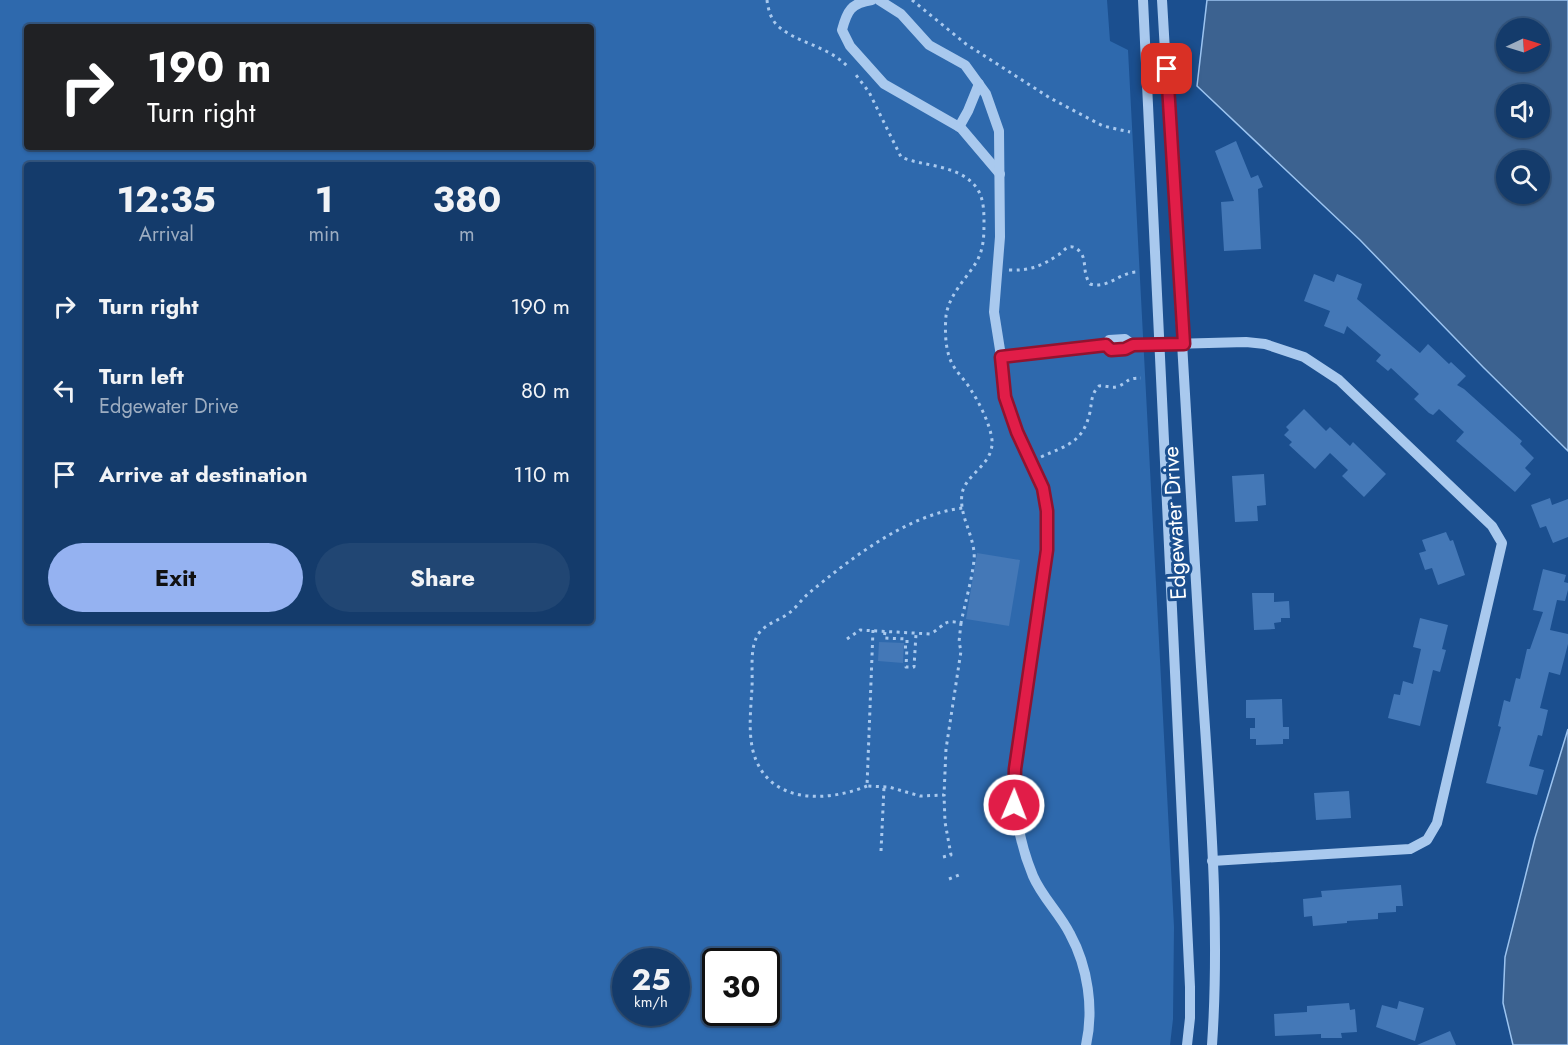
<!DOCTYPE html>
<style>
:root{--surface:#143b6b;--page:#214673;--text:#f1f3f6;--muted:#9dadc1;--line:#33557e;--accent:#95b2f1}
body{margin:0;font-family:Jost,sans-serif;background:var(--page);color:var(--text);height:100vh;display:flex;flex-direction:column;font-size:22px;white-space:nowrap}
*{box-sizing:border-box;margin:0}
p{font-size:20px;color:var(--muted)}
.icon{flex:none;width:33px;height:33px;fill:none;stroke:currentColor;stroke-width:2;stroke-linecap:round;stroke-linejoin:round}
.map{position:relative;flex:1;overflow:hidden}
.details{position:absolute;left:24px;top:162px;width:570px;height:462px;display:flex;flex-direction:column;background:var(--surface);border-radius:6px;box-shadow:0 2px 4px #0004,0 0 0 2px var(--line)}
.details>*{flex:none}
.banner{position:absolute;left:24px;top:24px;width:570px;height:126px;border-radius:6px;box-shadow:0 2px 4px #0004,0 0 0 2px var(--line);background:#202124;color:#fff;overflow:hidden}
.needle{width:39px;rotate:86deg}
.tools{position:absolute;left:1496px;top:18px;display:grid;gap:12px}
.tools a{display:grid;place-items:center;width:54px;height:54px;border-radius:50%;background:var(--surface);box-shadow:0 2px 4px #0004,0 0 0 2px var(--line);font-size:30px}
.speed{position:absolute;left:612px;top:948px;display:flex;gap:12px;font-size:30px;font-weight:700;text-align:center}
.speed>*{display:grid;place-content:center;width:78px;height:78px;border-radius:50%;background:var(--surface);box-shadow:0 2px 4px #0004,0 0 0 2px var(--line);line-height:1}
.speed small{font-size:15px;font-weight:400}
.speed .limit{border:3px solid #111;border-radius:9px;background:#fff;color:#111}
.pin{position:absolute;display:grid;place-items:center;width:51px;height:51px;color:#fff;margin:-26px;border-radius:12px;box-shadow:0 3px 9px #0006}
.me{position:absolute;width:66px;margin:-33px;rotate:1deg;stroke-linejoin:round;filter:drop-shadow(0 0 4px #0008)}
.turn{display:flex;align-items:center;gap:21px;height:126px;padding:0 24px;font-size:27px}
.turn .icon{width:78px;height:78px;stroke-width:2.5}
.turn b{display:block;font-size:42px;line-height:51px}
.eta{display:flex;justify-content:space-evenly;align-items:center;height:102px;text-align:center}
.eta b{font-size:36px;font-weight:700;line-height:42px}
.primary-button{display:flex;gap:12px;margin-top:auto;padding:12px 24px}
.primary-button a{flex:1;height:69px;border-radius:36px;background:var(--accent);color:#111;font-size:24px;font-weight:700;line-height:69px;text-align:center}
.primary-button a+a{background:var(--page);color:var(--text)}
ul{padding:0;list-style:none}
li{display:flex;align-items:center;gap:18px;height:84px;padding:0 24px}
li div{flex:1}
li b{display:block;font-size:22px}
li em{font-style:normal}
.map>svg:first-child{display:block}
.green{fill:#2e69ad;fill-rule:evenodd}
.water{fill:#3c6290;stroke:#9cc4f0;stroke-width:1.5;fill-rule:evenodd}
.building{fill:#4478b7}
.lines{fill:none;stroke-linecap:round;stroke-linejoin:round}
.path{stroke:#a9c9ee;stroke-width:3;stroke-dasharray:3 4.5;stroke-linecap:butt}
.minor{stroke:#a9c9ee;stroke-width:10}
.route-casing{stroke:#92132f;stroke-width:15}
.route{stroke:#e11d48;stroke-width:10}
.labels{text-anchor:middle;stroke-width:6;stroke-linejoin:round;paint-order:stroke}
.street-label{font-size:22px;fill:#fff;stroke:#1b4f8f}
</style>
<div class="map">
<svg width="1568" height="1045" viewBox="0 0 1568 1045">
<rect width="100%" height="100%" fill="#1b4f8f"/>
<!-- green -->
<path class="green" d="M0,0h1107l3,41 18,9 46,877 -1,92 -3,26h-1170zM27,27h564v120h-564zM27,165h564v456h-564zM626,962h50v50h-50zM716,962h50v50h-50z"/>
<!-- water -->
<g class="water">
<path d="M1207,0h361v451l-85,-84 -123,-127 -163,-154zM1506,28h33v34h-33zM1506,94h33v34h-33zM1506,160h33v34h-33z"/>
<polygon points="1568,729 1568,1045 1513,1045 1503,1003 1505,957 1535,838"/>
</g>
<!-- building -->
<g class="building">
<polygon points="1236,141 1251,178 1258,175 1263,187 1258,189 1261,249 1224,251 1221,202 1234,201 1215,151"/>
<polygon points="1314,274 1334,282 1337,274 1362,284 1357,299 1420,353 1428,344 1449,364 1451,362 1466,376 1457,385 1464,389 1522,441 1520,444 1534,458 1525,468 1531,474 1515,492 1456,441 1464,432 1439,409 1433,415 1429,413 1414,399 1419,394 1391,368 1388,371 1376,361 1381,355 1347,326 1344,334 1324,326 1330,311 1304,301"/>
<polygon points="1304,409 1326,431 1330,427 1350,446 1353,442 1386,474 1364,497 1342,476 1348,470 1330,453 1315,469 1289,445 1292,442 1284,435 1289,430 1286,427"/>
<polygon points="1264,474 1266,505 1257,506 1258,521 1235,522 1232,476"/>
<polygon points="1550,498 1552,505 1568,499 1568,537 1553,543 1546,526 1540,528 1531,505"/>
<polygon points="1446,532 1450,541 1453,540 1465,575 1438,585 1432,568 1425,570 1419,553 1426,551 1422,540"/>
<polygon points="977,553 1020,560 1009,626 966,619"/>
<polygon points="1543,569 1566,575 1564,582 1568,583 1568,590 1565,601 1557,600 1550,630 1568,634 1568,644 1560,675 1549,672 1540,708 1548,710 1542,736 1538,735 1529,766 1544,770 1537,795 1486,783 1501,727 1498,726 1504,700 1510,702 1516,678 1520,679 1527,649 1530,649 1543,612 1533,610"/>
<polygon points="1252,593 1274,593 1274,602 1289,601 1290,618 1281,618 1281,622 1274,623 1275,629 1254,630"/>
<polygon points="1420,618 1448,625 1442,649 1446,650 1440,672 1433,670 1420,726 1388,718 1394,694 1400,695 1403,681 1413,684 1421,649 1413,647"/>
<polygon points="879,642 904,643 903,663 878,661"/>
<polygon points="1282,699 1283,727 1289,727 1289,739 1283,739 1283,744 1256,745 1256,739 1250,739 1250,728 1255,728 1255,718 1246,718 1246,700"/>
<polygon points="1349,791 1351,818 1316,820 1314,793"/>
<polygon points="1401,885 1403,906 1396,906 1396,912 1378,913 1378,919 1347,921 1347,923 1313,926 1312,916 1304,917 1303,899 1322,897 1321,891"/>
<polygon points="1399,1001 1424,1008 1415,1041 1376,1027 1382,1005 1397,1009"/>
<polygon points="1349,1003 1350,1010 1355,1009 1357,1032 1341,1033 1342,1038 1321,1038 1321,1034 1275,1036 1274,1014 1307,1012 1307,1006"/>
<polygon points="1450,1031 1456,1045 1417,1045"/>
</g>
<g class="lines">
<!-- path -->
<g class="path">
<path d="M767,0c1,9 4,20 11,26 20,18 50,19 71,42"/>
<polyline points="912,0 966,44 1050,98 1103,126 1130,132"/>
<path d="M1009,270c20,1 33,-4 49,-15 4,-2 7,-7 11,-8 5,-1 9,2 12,6 6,9 1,19 9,31 18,5 29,-11 46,-12"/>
<path d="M1041,457c26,-12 42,-14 49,-45 2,-11 1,-18 9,-26 7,-1 13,3 20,0 11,-5 7,-8 22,-8"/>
<polyline points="873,630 867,786 889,787 920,796 944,795 946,749 961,651 959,642 961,623"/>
<polyline points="885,632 884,638 907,639 907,647"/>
<path d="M847,639l13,-9 70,4c16,-8 11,-15 31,-11 3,-16 15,-58 13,-71 -2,-20 -15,-38 -12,-58 3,-20 32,-29 30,-54 -2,-16 -12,-36 -21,-50 -7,-12 -18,-20 -22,-34 -4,-12 -4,-28 -3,-40 3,-22 21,-38 31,-55 7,-13 7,-26 7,-40 0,-12 -1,-25 -8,-34 -18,-23 -52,-20 -75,-30l-32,-65 -13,-17"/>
<polyline points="904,647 907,647 906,667 914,667 916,634"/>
<path d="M867,786c-42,17 -100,18 -114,-35 -5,-20 -2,-44 -1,-64 1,-16 -3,-40 7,-54 8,-10 21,-13 30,-20 7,-5 13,-14 20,-20 41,-34 99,-79 154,-85"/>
<polyline points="881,851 884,787"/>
<polyline points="943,857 951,855 945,822 944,795"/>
<polyline points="949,879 959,875"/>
</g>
<!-- minor -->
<g class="minor">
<path d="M872,0c-21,3 -25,11 -30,30l8,16 34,38 77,44 39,46"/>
<polyline points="879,0 901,14 929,45 965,65 986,94 999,131 1000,237 994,312 1001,356"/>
<polyline points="1143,0 1190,987 1190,1018 1187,1045"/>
<path d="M1162,0c14,217 27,434 38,651 8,131 21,263 12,394"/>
<polyline points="959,127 968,111 979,84"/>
<polyline points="1106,345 1111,350 1125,349 1133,345 1246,342 1265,344 1304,357 1339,380 1492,526 1502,543 1437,823 1427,840 1410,849 1212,861"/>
<path d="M1086,1045c8,-36 2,-78 -16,-111 -10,-20 -28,-37 -37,-58 -15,-36 -19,-68 -18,-107l32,-219v-39l-4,-23 -26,-56 -12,-35 -4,-41 105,-11 3,-5 16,-1 8,6"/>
</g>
</g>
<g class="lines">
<!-- route casing -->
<g class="route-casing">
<polyline id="route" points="1014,805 1015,769 1047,550 1047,511 1043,488 1017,432 1005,397 1001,357 1106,345 1111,350 1125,349 1133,345 1184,344 1167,69"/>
</g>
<!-- route -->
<use href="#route" class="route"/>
</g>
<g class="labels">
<!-- street labels -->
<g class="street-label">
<text transform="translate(1174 523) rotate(-93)" y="8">Edgewater Drive</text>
</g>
</g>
</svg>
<div class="tools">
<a><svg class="needle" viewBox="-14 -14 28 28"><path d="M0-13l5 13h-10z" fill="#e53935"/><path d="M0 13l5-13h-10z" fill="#9dadc1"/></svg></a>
<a><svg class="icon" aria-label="sound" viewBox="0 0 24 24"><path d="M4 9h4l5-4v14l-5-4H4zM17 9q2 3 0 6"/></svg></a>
<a><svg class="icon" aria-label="search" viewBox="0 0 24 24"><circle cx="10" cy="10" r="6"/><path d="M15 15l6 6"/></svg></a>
</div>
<div class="speed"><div>25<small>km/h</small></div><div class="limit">30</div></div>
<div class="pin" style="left:1167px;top:69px;background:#d93025"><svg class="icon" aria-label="arrive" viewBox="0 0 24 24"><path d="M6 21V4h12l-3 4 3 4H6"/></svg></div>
<svg class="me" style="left:1014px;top:805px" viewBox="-20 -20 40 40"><circle r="17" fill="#e11d48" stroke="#fff" stroke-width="3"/><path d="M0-11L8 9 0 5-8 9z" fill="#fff"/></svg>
<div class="banner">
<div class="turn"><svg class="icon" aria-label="right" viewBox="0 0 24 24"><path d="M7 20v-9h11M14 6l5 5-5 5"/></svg><div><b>190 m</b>Turn right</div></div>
</div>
<section class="details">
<div class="eta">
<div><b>12:35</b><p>Arrival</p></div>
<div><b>1</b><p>min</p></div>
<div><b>380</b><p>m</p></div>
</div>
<ul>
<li><svg class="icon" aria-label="right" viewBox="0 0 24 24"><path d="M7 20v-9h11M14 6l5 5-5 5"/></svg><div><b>Turn right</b></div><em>190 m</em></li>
<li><svg class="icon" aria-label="left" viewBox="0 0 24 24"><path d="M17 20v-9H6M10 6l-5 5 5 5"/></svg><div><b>Turn left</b><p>Edgewater Drive</p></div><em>80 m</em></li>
<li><svg class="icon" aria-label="arrive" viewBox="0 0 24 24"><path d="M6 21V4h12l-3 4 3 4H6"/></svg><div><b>Arrive at destination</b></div><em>110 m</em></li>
</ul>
<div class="primary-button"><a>Exit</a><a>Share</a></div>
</section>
</div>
